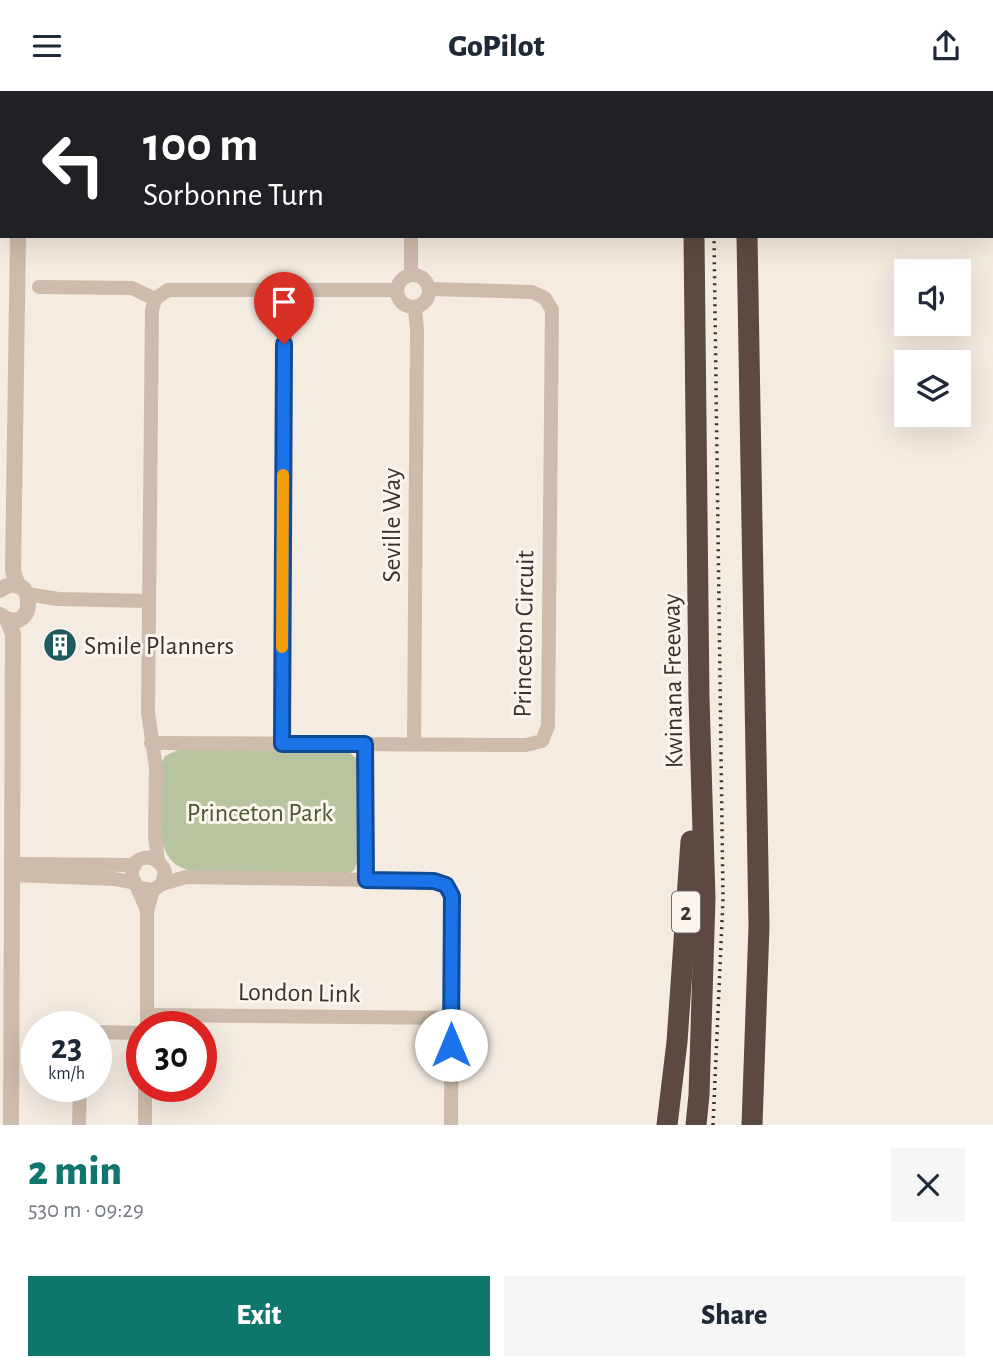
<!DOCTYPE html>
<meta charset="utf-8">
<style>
:root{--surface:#fff;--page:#f6f6f7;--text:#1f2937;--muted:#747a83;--accent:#0f766e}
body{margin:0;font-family:"Alegreya Sans",sans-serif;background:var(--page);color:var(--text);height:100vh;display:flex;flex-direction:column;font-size:26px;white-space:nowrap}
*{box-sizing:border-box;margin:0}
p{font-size:23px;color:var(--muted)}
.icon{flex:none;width:38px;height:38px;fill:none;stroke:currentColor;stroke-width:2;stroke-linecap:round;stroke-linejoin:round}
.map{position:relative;height:1034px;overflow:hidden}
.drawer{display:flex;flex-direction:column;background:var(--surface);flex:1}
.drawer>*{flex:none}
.hud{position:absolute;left:0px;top:0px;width:994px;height:147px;box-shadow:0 7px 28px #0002;background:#202124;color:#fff;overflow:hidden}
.controls{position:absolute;left:894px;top:168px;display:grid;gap:14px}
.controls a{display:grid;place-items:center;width:77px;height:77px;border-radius:0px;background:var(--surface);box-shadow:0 7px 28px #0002;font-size:35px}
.speed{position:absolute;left:21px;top:920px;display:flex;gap:14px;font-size:35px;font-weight:700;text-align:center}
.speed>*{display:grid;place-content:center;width:91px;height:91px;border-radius:50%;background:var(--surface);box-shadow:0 7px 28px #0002;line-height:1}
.speed small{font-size:18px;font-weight:400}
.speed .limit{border:10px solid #d22;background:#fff;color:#111}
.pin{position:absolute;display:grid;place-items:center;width:60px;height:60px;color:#fff;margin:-72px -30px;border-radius:50% 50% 50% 0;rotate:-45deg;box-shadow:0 0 7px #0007}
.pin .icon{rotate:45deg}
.me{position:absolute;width:77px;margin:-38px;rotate:0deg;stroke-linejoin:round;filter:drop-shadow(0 0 5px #0008)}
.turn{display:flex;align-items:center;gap:24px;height:147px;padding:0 28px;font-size:32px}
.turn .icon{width:91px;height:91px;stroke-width:2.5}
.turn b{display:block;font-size:49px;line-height:60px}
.round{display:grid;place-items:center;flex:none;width:74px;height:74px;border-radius:0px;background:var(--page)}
.overview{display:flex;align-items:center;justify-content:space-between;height:119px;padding:0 28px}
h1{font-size:42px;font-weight:800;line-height:52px;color:var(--accent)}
.button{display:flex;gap:14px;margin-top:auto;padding:14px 28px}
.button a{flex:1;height:80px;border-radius:0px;background:var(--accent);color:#fff;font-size:28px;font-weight:800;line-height:80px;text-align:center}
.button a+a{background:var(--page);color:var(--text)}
header{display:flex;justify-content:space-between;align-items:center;height:91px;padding:0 28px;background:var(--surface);font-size:32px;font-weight:800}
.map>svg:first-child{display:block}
.green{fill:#b8c4a0}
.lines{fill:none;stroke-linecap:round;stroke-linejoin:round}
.minor{stroke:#cdbbac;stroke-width:14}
.tertiary{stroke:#cdbbac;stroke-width:16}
.motorway{stroke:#5c4a42;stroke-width:21}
.rail{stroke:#3b302b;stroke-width:3.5;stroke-dasharray:2 5;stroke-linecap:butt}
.route-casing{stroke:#114b97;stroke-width:18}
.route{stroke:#1a73e8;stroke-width:12}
.slow{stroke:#f59e0b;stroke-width:12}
.labels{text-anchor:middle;stroke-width:6;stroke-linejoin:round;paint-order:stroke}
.shield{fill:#fbf5ee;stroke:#756b66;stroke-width:2}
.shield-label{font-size:24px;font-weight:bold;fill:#3b302b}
.street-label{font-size:26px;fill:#3b302b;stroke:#fbf5ee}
.poi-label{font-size:26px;fill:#3b302b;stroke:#fbf5ee;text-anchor:start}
.park-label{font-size:26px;fill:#4a5a2e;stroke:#fbf5ee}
</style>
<header><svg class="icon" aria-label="menu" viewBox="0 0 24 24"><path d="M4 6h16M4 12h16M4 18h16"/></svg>GoPilot<svg class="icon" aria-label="share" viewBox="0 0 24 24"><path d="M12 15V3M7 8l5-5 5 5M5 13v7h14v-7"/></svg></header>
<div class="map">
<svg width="993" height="1034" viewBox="0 0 993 1034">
<rect width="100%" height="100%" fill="#f4ebe1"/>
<!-- green -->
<path class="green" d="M180,658l168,2 11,10 1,95 -6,14 -5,4 -157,-3c-7,-2 -15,-4 -20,-10 -19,-19 -12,-72 -11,-97l4,-8z"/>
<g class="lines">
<!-- minor -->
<g class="minor">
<polyline points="538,0 542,2"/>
<polyline points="190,2 192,0"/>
<polyline points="412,2 412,0"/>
<polyline points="411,183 411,145"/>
<circle cx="413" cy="200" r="16"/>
<polyline points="39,196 132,197 155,208"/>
<polyline points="27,503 58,508 149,510"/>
<polyline points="151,652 526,654 542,650 548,635 552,219 545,207 532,201 429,198"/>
<polyline points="282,653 285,200"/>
<polyline points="365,653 366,789"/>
<polyline points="414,653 417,240 415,216"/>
<polyline points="158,770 155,745 156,677 148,621 152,219 155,208 168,199 396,199"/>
<polyline points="12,773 135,774"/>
<polyline points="12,784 115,788 135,792"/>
<polyline points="162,793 186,786 434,790 446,794 452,805 451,1034"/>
<path d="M139,797l14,2 9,-6 3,-12c-6,-19 -33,-20 -33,2 0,4 12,28 15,36"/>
<polyline points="147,924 451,927"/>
<polyline points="147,936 147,820 153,799"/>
<polyline points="96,941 142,942"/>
<polyline points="79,1034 80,996"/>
<polyline points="145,1034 145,996"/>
</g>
<!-- tertiary -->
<g class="tertiary">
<polyline points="19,2 19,0"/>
<polyline points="18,145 13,480 18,495"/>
<path d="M0,499c37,-26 38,51 0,25"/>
<polyline points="7,528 13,543 11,1034"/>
</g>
<!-- motorway -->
<g class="motorway">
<polyline points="690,0 691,2"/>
<polyline points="744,0 744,2"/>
<polyline points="694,145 699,607 705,807 699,1004 696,1034"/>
<polyline points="747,145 759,835 752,1034"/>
<polyline points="667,1034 677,951 691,750"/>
</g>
<!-- rail -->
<g class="rail">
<polyline points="711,0 711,2"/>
<polyline points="713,1034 723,808 714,145"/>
</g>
</g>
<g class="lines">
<!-- route casing -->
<g class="route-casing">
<polyline id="route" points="284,253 282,653 365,653 366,789 434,790 446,794 452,805 451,954"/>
</g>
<!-- route -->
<use href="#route" class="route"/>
<!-- slow -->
<polyline class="slow" points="282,556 283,384"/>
</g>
<!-- icons -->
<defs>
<g id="building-disc" transform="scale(1.75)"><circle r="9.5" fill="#1f5a5e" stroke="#fbf5ee"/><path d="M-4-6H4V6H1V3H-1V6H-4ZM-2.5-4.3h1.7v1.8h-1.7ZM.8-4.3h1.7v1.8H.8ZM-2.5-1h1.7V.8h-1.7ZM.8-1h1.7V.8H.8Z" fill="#fff"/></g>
</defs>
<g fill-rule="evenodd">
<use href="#building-disc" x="60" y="554"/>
</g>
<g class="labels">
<!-- shield labels -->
<rect class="shield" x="672" y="800.5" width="28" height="41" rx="5"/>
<g class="shield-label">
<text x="686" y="829">2</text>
</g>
<!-- street labels -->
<g class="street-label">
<text transform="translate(391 434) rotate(-90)" y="9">Seville Way</text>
<text transform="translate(523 543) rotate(-89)" y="9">Princeton Circuit</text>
<text transform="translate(672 590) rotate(-91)" y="9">Kwinana Freeway</text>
<text transform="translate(299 901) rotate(1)" y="9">London Link</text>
</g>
<!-- poi labels -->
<g class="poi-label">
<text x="84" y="563">Smile Planners</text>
</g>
<!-- park labels -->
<g class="park-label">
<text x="260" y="730">Princeton Park</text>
</g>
</g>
</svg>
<div class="controls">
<a><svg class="icon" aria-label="sound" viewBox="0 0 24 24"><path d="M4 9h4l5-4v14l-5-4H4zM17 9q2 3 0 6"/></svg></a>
<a><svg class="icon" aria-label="layers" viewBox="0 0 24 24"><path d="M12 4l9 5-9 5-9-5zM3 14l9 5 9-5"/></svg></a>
</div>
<div class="speed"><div>23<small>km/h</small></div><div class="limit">30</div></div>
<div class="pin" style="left:284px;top:253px;background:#d93025"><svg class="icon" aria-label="arrive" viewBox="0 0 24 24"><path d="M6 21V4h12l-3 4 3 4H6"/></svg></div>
<svg class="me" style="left:451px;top:954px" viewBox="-20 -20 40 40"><circle r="19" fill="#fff"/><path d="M0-13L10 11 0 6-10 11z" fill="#1a73e8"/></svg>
<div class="hud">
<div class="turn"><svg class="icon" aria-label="left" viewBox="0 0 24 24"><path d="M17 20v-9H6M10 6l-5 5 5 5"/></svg><div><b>100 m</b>Sorbonne Turn</div></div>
</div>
</div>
<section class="drawer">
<div class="overview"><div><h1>2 min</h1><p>530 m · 09:29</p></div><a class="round"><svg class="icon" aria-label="close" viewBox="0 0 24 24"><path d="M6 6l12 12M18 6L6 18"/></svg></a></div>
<div class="button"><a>Exit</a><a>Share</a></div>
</section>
